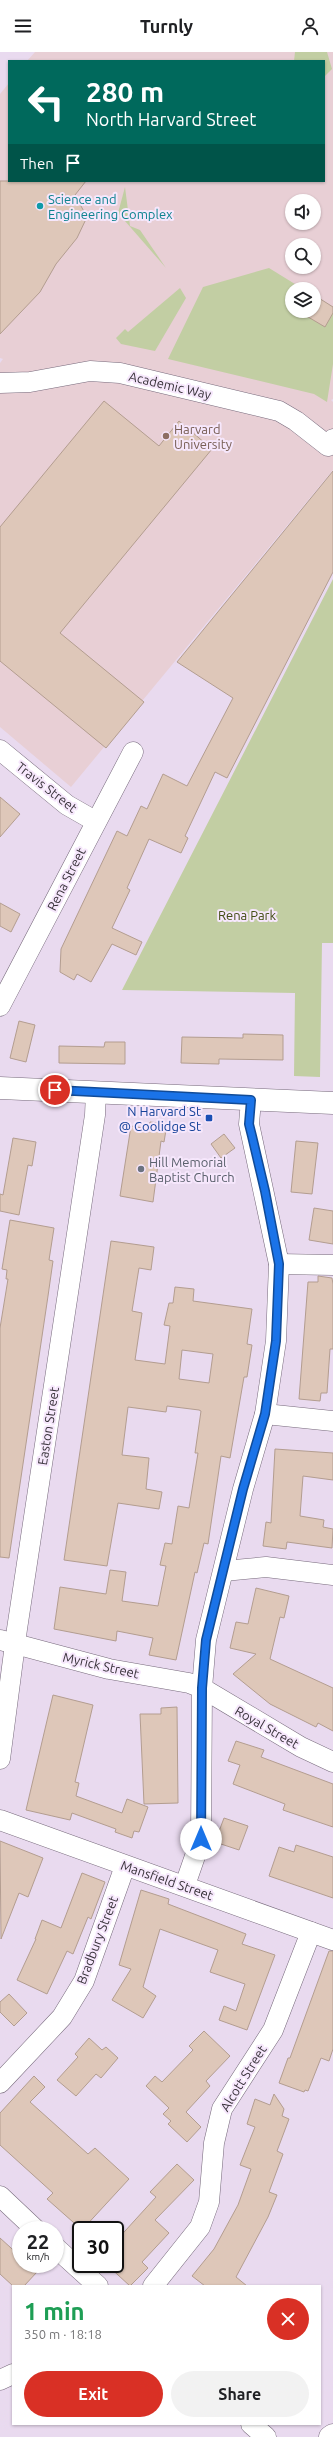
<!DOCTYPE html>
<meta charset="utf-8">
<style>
:root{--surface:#fff;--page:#f2f2f2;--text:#202124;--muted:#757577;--accent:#d93025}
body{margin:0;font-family:Ubuntu,sans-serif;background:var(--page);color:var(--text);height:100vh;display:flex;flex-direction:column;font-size:15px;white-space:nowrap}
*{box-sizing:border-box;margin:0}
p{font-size:13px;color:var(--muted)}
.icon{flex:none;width:22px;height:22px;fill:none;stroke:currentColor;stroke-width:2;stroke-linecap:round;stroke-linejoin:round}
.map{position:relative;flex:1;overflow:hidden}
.panel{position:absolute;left:12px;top:2233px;width:309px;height:140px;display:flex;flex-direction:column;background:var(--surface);border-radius:0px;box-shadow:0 1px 3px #0004}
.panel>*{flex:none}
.guide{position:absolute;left:8px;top:8px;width:317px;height:122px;border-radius:0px;box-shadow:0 1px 3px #0004;background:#00695c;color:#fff;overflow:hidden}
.tools{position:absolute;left:285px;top:142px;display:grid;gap:8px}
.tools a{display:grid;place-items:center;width:36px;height:36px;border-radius:50%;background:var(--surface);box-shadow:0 1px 3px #0004;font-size:20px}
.speed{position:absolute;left:12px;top:2169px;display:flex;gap:8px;font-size:20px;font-weight:700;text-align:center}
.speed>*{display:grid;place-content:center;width:52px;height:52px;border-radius:50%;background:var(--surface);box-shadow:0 1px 3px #0004;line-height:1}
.speed small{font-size:10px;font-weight:400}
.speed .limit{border:2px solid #111;border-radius:6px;background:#fff;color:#111}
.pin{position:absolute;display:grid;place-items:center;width:34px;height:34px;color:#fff;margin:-17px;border:2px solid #fff;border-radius:50%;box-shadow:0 1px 4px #0007}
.me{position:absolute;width:44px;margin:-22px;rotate:0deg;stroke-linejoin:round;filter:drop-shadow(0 0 3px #0008)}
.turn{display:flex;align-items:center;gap:14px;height:84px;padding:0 12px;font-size:18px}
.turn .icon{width:52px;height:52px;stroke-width:2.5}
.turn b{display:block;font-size:28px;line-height:34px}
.then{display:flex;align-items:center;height:38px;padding:0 12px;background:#0003;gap:8px;font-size:15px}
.round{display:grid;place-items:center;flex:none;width:42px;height:42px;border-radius:21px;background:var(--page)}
.head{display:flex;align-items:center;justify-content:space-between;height:68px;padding:0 12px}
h1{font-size:24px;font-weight:700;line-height:30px;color:#1e9e55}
.primary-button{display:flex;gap:8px;margin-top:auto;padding:8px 12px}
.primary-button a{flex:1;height:46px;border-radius:24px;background:var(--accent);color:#fff;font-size:16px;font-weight:700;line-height:46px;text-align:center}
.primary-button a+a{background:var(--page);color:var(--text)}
header{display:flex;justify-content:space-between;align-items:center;height:52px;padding:0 12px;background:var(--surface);font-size:18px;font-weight:700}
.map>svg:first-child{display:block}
.education{fill:#e8cfd5;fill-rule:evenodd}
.green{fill:#c2cea3}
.building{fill:#dec7b9;stroke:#b39d90;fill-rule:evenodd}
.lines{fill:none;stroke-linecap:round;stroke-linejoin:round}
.minor-casing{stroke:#776a7c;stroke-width:21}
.tertiary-casing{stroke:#776a7c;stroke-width:23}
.secondary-casing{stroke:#776a7c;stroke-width:23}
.minor{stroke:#fff;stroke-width:20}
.tertiary{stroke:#fff;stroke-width:22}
.secondary{stroke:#fff;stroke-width:22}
.route-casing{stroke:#114b97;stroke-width:10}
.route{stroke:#1a73e8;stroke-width:7}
.culture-dot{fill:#0f9aa8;stroke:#f6e7fc;stroke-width:1.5}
.education-dot{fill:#8d6e63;stroke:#f6e7fc;stroke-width:1.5}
.transit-dot{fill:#1a4fb4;stroke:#f6e7fc;stroke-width:1.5}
.worship-dot{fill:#6b7280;stroke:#f6e7fc;stroke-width:1.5}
.labels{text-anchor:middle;stroke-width:4;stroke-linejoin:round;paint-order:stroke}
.culture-label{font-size:13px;fill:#0d838f;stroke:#f6e7fc;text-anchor:start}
.street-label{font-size:13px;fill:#38323a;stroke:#f6e7fc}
.education-label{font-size:13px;fill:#785e54;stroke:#f6e7fc;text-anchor:start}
.park-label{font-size:13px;fill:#424d13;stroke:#f6e7fc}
.transit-label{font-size:13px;fill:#164399;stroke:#f6e7fc;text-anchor:end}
.worship-label{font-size:13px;fill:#5b616d;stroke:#f6e7fc;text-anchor:start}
</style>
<header><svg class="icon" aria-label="menu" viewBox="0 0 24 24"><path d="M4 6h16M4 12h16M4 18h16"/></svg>Turnly<svg class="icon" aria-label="person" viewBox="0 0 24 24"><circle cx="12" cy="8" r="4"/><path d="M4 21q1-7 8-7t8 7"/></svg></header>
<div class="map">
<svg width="333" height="2385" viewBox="0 0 333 2385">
<rect width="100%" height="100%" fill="#e9daef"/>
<!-- education -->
<path class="education" d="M35,0h298v347l-2,1 2,2v68l-262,317 -71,-60v-364l3,-4 -3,-1v-264l9,-11v98h315v-120h-297zM292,149h22v22h-22zM292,193h22v22h-22zM292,237h22v22h-22z"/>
<!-- green -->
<g class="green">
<polygon points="295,0 327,0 332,17 324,25 324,9 294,9"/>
<polygon points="125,135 130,174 140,178 166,216 118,161"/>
<polygon points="269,216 303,237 292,237 292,259 314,259 314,243 333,255 333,312 327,350 314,342 168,307 203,235"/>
<polygon points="180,236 186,246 155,299 121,292 116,286 125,277 128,280"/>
<polygon points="333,527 333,891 322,891 320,1025 294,1024 295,941 122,938"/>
</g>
<!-- building -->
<g class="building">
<polygon points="0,129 86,129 75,143 87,165 77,186 56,212 40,240 0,282"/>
<polygon points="314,243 333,255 333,261 325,275 298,259 314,259"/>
<polygon points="104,349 159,394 179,369 212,397 60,581 144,650 106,696 0,609 0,475"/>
<polygon points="333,419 333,520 227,726 215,720 185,784 188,786 181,801 149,787 127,836 130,838 112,876 142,890 136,903 112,892 91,930 77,922 74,928 60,920 61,897 117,779 127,784 141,754 147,757 163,722 187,734 233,646 177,610"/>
<polygon points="0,745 20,762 0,785"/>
<polygon points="0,851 20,862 11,880 0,874"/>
<polygon points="19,969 35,973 26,1010 10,1006"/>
<polygon points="243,982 283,983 283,1008 219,1007 219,1012 181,1011 182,985 243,986"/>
<polygon points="105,990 125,990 125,1012 59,1011 59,994 104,995"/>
<polygon points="150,1070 167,1072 164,1090 161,1089 153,1150 120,1144 131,1074 149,1077"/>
<polygon points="224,1082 235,1096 221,1106 211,1092"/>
<polygon points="13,1086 36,1090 32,1114 28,1113 19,1163 0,1159 0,1142 3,1143"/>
<polygon points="296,1089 318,1091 312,1142 291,1140"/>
<polygon points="314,1156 333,1159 333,1192 309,1188"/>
<polygon points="10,1168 54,1176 49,1208 53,1209 48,1244 9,1506 0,1505 0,1276 8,1227 6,1227 7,1218 2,1217"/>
<path d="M111,1189l43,6 -3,23 -12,-2 -7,43 10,2 -7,47 30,4 5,-38 -6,-1 5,-22h4l2,-16 19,2 -1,12 59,8 -5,35 5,1 -5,32h-3l-14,81 -9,-2 -13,88 -4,-1 -7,30 -2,-1 -19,88 -27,-5 4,-17 -36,-7 -1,10 -62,-12 6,-42 46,7 4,-24 16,2 -4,29 36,5 8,-40 -6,-1 5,-22 7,1 6,-38 11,2 9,-55h-3l6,-42 -2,-1 -32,-4 -1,6 -38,-5 -6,48 27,3 -3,31 16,3 -3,17 -41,-6 -11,63 -43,-6zM182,1298l31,4 -4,29 -30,-4z"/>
<polygon points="318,1224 332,1226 333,1232 333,1297 330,1297 327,1341 321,1341 320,1349 299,1347 308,1230 318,1230"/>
<polygon points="275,1397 333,1401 333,1428 303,1424 300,1464 324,1468 323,1475 333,1477 332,1496 287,1490 286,1497 263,1494 266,1470 271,1471"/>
<polygon points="256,1536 289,1544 284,1566 280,1565 270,1607 333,1636 333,1679 318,1671 316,1675 270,1652 233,1622 256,1602 230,1596 236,1570 248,1572"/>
<polygon points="53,1643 93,1653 75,1730 79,1731 76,1744 122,1761 127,1747 148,1755 139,1780 134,1779 132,1786 115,1780 116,1777 72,1761 70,1768 26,1758"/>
<polygon points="177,1655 178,1751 144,1752 140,1662 161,1662 161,1656"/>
<polygon points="236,1689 264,1698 261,1705 333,1732 333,1775 283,1758 285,1752 233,1732 240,1713 228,1709"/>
<polygon points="224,1766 248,1774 239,1798 215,1790"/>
<polygon points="0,1789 43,1806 28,1845 19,1841 1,1887"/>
<polygon points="296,1793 333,1805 333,1846 269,1824 279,1795 294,1800"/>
<polygon points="82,1821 105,1830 91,1867 88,1865 73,1902 67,1899 47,1942 17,1928 36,1887 35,1887 42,1868 61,1876"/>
<polygon points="141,1838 169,1847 168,1852 246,1882 242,1892 275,1903 247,1978 219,1968 224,1954 236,1959 245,1932 210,1920 218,1898 160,1877 143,1935 156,1944 143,1966 112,1948 131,1917 119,1913"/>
<polygon points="329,1899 333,1899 333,1997 329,2009 321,2006 308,2039 305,2038 304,2040 279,2031 288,2006 290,2006"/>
<polygon points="9,1942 27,1961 14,1974 0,1960 0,1950"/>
<polygon points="204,1979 230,2004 206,2029 210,2034 186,2060 201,2075 187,2090 168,2072 171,2069 163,2062 169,2056 146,2034 155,2024 162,2030 193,1998 189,1994"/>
<polygon points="89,1986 102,1998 106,1995 118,2006 101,2026 96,2022 76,2044 57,2028 78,2005 75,2002"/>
<polygon points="34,2024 45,2035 30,2050 88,2102 95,2096 129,2127 82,2178 47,2147 53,2141 0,2093 0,2061"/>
<polygon points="274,2042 284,2057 282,2064 289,2067 277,2099 283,2102 269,2140 277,2143 268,2165 236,2225 247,2234 205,2234 192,2224 214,2197 238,2153 251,2117 240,2113 255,2075 247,2072 255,2047 270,2053"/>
<polygon points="177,2112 194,2128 155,2168 169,2181 142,2210 148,2216 130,2234 106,2212 118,2212 115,2209 115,2190 156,2145 150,2140"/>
<polygon points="0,2186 21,2205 21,2212 29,2212 37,2220 24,2234 13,2234 0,2222"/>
</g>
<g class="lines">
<!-- minor casing -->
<g class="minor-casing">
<g id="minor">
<polyline points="0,331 30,330 90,319 120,321 279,359 296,369 328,394 333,387"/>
<polyline points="0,698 67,753 95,769"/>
<polyline points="0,954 133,700"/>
<polyline points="279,1212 333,1213"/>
<polyline points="265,1362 333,1369"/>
<polyline points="224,1519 266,1515 333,1523"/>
<polyline points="0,1588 109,1617 189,1631 202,1636 301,1695 333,1710"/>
<polyline points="0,1707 17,1577 95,1063 96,1040"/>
<polyline points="0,1768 333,1888"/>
<polyline points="185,1833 201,1787 202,1636 206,1588 243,1437 265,1362 276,1289 279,1212 249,1072 251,1048"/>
<polyline points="0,2031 62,1965 84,1929 125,1814"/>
<polyline points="0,2144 36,2178"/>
<polyline points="55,2195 98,2234"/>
<polyline points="153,2234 200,2175 209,2150 214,2091 222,2057 273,1978 311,1880"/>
<polyline points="0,2328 13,2322"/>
<polyline points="251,2372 266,2385"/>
</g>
</g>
<!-- tertiary casing -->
<g class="tertiary-casing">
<polyline id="tertiary" points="330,2385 333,2383"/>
</g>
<!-- secondary casing -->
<g class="secondary-casing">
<polyline id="secondary" points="0,1036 333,1051"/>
</g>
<!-- minor -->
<use href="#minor" class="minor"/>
<!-- tertiary -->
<use href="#tertiary" class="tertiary"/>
<!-- secondary -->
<use href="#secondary" class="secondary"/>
</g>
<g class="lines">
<!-- route casing -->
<g class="route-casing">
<polyline id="route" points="55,1038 251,1048 249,1072 252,1084 265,1139 279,1212 276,1289 265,1362 243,1437 206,1588 202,1636 201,1787"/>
</g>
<!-- route -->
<use href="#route" class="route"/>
</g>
<!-- markers -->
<circle class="culture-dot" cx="40" cy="154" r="4"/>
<circle class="education-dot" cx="166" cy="384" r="4"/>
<rect class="transit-dot" x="205" y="1062" width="8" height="8" rx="2"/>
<circle class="worship-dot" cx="141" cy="1117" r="4"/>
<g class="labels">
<!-- culture labels -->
<g class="culture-label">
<text x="48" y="152">Science and<tspan x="48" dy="15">Engineering Complex</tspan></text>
</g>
<!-- street labels -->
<g class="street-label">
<text transform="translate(170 333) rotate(13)" y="5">Academic Way</text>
<text transform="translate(47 735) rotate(38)" y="5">Travis Street</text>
<text transform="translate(66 827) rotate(-63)" y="5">Rena Street</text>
<text transform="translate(48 1374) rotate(-81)" y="5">Easton Street</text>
<text transform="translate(101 1613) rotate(13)" y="5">Myrick Street</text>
<text transform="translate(267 1675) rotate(30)" y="5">Royal Street</text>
<text transform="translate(167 1828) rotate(19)" y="5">Mansfield Street</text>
<text transform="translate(97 1888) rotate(-69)" y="5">Bradbury Street</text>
<text transform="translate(243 2026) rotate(-58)" y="5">Alcott Street</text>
</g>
<!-- education labels -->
<g class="education-label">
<text x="174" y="382">Harvard<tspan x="174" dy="15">University</tspan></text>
</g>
<!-- park labels -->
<g class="park-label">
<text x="247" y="868">Rena Park</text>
</g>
<!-- transit labels -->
<g class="transit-label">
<text x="201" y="1064">N Harvard St<tspan x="201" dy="15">@ Coolidge St</tspan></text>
</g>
<!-- worship labels -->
<g class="worship-label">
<text x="149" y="1115">Hill Memorial<tspan x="149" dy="15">Baptist Church</tspan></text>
</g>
</g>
</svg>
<div class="tools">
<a><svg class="icon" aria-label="sound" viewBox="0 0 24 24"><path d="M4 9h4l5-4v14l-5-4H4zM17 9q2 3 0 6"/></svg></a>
<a><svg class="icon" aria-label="search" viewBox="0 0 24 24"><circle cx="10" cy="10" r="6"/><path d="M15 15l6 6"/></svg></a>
<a><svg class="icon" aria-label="layers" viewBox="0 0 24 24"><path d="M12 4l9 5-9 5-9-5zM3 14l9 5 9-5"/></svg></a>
</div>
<div class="speed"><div>22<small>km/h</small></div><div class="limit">30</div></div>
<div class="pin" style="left:55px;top:1038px;background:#d93025"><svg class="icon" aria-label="arrive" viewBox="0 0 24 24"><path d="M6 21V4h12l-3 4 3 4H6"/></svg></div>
<svg class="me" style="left:201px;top:1787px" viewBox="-20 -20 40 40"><circle r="19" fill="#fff"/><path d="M0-13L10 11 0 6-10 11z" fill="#1a73e8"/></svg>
<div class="guide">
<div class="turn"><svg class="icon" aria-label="left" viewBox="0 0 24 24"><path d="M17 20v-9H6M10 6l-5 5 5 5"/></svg><div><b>280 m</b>North Harvard Street</div></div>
<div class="then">Then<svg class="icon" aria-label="arrive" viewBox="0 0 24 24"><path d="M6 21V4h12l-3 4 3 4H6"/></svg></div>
</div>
<section class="panel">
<div class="head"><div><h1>1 min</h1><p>350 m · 18:18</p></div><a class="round" style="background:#d93025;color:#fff"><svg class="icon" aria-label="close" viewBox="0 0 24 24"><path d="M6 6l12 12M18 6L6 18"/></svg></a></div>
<div class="primary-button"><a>Exit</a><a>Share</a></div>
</section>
</div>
